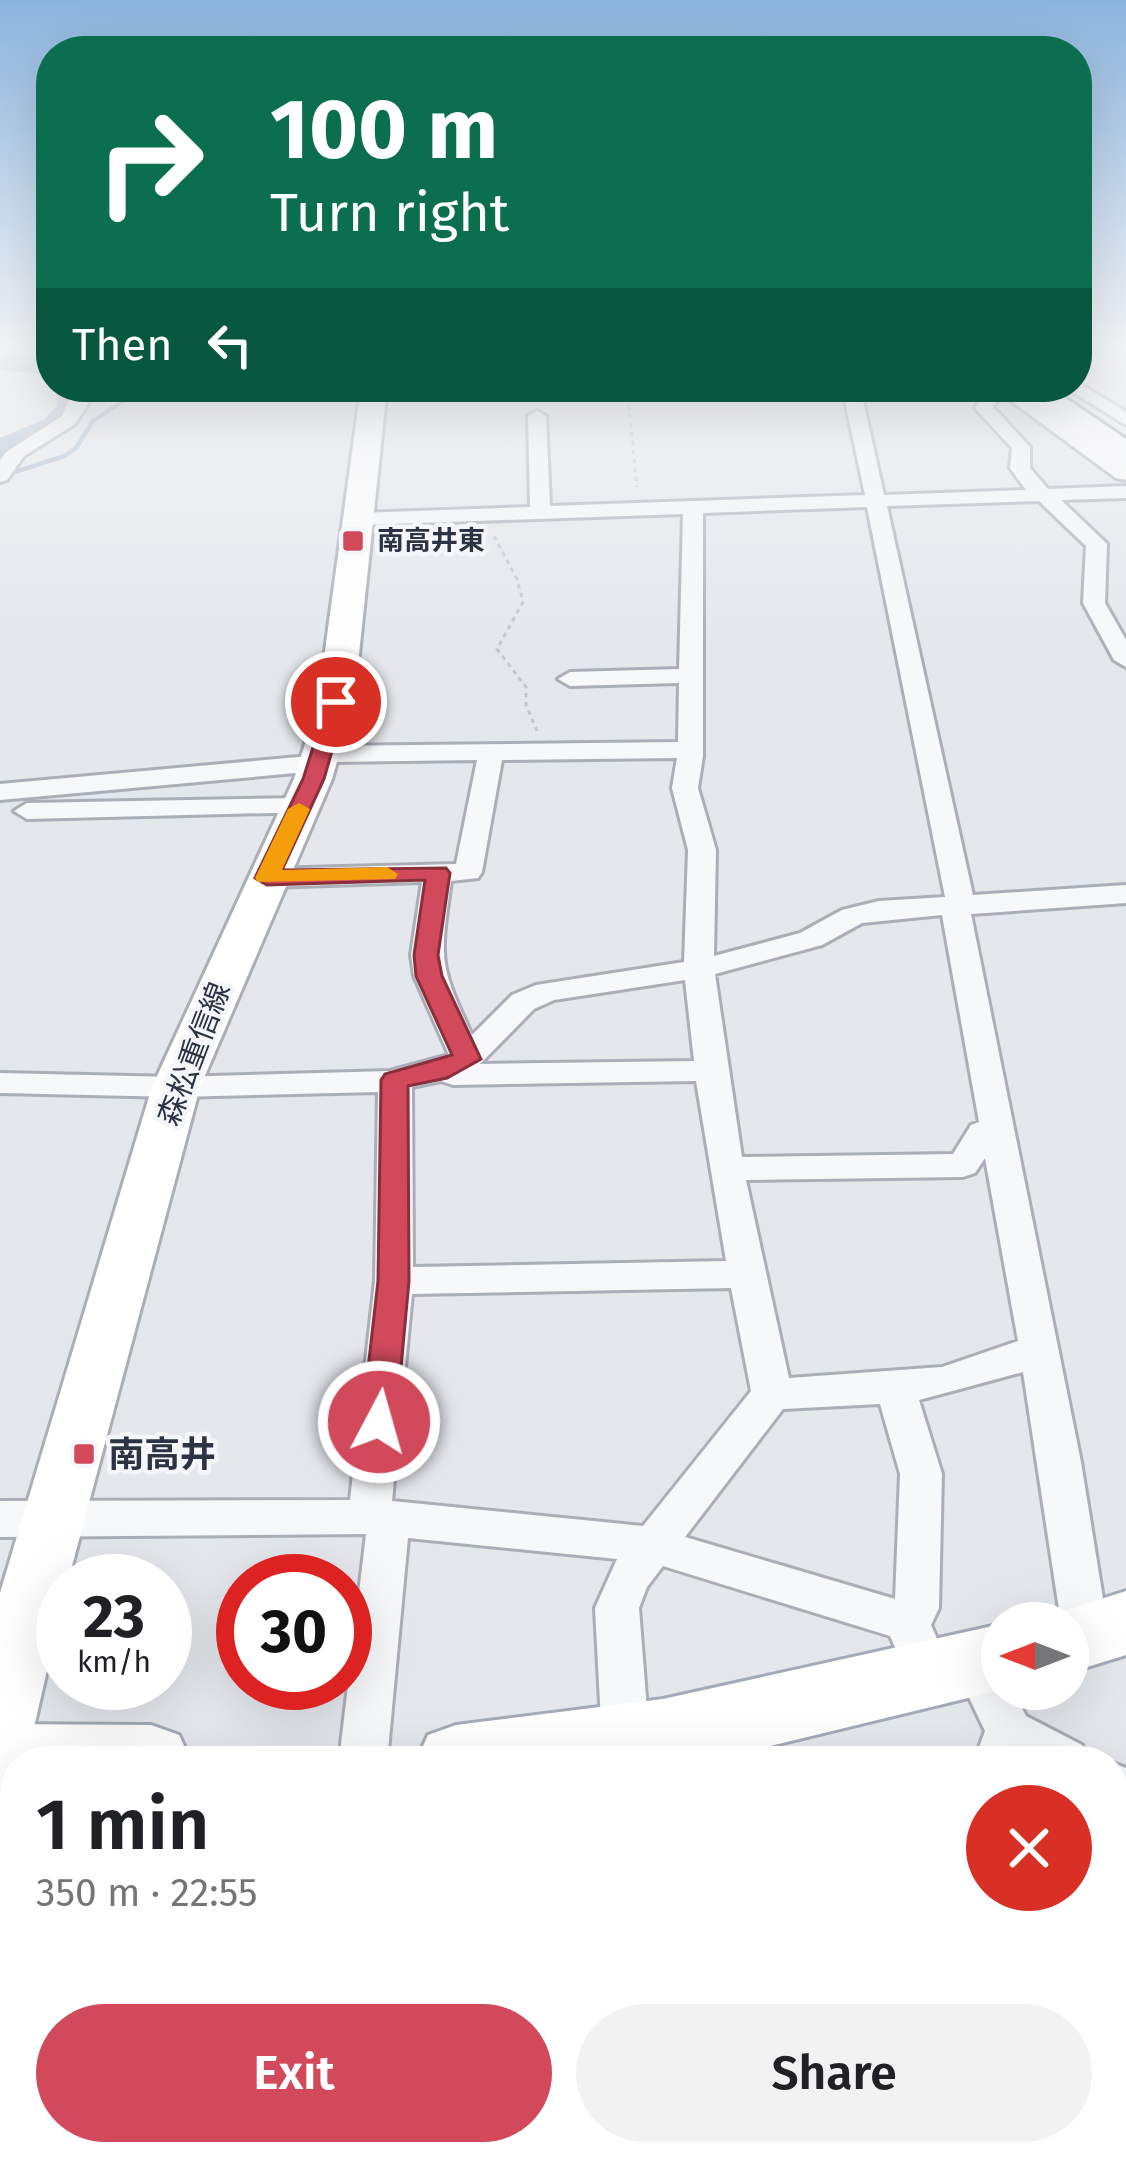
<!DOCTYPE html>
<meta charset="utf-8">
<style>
:root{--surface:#fff;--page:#f2f2f2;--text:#202124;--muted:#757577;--accent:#d1495b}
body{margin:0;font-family:"Fira Sans","Noto Sans JP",sans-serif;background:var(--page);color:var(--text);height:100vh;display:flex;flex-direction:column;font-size:45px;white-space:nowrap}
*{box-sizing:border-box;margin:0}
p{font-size:39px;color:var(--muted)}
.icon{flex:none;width:66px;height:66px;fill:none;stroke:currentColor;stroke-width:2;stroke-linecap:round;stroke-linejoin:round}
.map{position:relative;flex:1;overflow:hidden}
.side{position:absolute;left:0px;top:1746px;width:1128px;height:420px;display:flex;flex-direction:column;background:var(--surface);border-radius:48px 48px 0 0;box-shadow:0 12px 48px #0002}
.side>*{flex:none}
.top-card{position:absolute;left:36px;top:36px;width:1056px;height:366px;border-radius:48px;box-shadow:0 12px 48px #0002;background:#0b6e4f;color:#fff;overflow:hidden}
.needle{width:78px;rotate:270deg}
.controls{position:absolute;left:981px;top:1602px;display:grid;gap:24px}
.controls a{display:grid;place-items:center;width:108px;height:108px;border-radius:50%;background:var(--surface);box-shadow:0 12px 48px #0002;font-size:60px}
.speed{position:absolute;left:36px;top:1554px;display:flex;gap:24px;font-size:60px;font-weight:700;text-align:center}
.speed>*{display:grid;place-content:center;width:156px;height:156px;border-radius:50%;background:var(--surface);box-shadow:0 12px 48px #0002;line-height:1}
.speed small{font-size:30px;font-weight:400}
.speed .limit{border:18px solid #d22;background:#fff;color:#111}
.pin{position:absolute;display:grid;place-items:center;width:102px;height:102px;color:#fff;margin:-51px;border:6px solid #fff;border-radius:50%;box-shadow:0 3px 12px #0007}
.me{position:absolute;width:132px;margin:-66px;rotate:6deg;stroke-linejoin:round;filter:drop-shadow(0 0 9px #0008)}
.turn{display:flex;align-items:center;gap:42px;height:252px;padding:0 36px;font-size:54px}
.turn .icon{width:156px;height:156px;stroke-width:2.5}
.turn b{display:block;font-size:84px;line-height:102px}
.then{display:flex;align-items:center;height:114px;padding:0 36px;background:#0003;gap:24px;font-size:45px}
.round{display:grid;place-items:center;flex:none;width:126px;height:126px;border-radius:63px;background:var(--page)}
.head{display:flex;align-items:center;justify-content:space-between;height:204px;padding:0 36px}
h1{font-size:72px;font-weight:600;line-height:90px}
.button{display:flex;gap:24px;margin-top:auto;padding:24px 36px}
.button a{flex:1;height:138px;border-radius:72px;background:var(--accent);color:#fff;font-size:48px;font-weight:600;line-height:138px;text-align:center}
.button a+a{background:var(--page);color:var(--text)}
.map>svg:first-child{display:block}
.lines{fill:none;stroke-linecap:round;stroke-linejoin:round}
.stream{stroke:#9fb4cc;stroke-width:4.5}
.river{fill:#9fb4cc;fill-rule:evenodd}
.street-casing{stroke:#a9aeb7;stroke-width:6}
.secondary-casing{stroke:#a9aeb7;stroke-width:6}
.primary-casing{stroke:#a3abb8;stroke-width:6}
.highway-casing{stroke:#8b94a3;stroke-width:6}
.path{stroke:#c2c5cb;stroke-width:3;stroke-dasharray:4.5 4.5;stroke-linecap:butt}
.street{fill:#f7f8fa;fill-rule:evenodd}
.secondary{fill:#fff;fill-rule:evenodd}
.primary{fill:#fff;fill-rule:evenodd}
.highway{fill:#fff;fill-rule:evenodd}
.route{fill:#d1495b;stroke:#882f3b;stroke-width:3}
.slow{fill:#f59e0b}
.poi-dot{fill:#d1495b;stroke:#f4f6f9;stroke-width:4.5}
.labels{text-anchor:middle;stroke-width:9;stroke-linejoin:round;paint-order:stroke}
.far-poi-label{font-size:27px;font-weight:bold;fill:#2b3445;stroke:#f4f6f9;text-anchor:start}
.street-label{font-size:30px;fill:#2b3445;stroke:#f4f6f9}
.near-poi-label{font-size:36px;font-weight:bold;fill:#2b3445;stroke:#f4f6f9;text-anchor:start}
</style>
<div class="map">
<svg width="1126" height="2166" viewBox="0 0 1126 2166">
<rect width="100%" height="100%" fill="#e4e7ec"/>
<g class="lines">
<!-- stream -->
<polyline class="stream" points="9,474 64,456 76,448 93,421 132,395 128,387"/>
<!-- river -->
<g class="river">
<polygon points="0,354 51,359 51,375 0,370"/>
<path d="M56,387h26l3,20c-21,27 -52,42 -85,51v-20l45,-19 12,-13z"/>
</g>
<!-- street casing -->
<g class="street-casing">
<g id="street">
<polygon points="1077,382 1126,412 1126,425 1071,391 1068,387 1077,387"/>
<polygon points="74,387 92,387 90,401 75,424 24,456 7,480 0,482 0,461 5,453 62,416"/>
<path d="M842,387h18l24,108 142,-5 -16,-22 2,-20 -37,-40 14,-21h18l-14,20 37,40v21l18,21 78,-3v12l-65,2 46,44 -2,59 21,37v27l-12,-7 -31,-57 3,-57 -47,-45 -152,5 86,389 153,-10v18l-155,11 110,548 28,174 -7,14 -16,6 -18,-10v-23h-7l-38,-251 -104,28 23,74 -3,134 -8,17 22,50 -7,15 -16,6 -16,-6 -24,-54 -227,-70 -16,21 -8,21 12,153h-48l-8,-153 22,-49 -209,-21 -21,223h-48l27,-227 -366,3v-36l350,-1 25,-219 3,-189 -202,5 -176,-4v-20l176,4 214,-6 59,-16 -35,-79 -3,-21 11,-73 -155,5 -14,-9 14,-9 189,-5 21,-104 -147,2 -3,6 -9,3 -318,29v-16l310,-28 2,-7 9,-3 357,-4 1,-59 -109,3 -12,-7 12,-7 109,-3 4,-155 -324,11 -10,-6 10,-6 171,-6 -2,-91 9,-5 9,5 4,90 315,-11zM867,507l78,390 -66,4 -37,9 -42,23 -86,23 2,-106 -18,-62 5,-32v-243zM677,758l-5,30 16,62 -4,112 -148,23 -24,10 -40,40c-34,-72 -32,-76 -21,-154l27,-3 4,-6 20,-112zM942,915l37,207 -8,3 -18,29 -211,3 -27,-183 107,-29 40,-22zM685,980l9,81 -214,3 54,-55 20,-9zM441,1081l12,4 243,-4 30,180 -313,6 -1,-180zM985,1158l33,183 -76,26 -153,11 -43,-198 217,-3 12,-4zM731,1288l20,103 -108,135 -251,-25 20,-207zM880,1404l20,70 -5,125 -210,-62 98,-128z"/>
<polygon points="301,798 310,800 314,806 310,812 27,819 14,811 27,803"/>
<polygon points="976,1644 992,1650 1002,1669 1002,1689 1012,1689 1026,1716 1082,1745 1089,1761 974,1761 985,1731 953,1664 960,1650"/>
<polygon points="1113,1763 1126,1768 1126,1816 1113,1811"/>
<polygon points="0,2099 15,2100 15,2151 28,2151 0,2155"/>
<polygon points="679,2151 737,2151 740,2166 682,2166"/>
</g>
</g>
<!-- secondary casing -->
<g class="secondary-casing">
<g id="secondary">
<polygon points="361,387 387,387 354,702 332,779 200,1087 68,1581 63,1581 63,1600 35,1723 24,1745 0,1754 0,1593 152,1087 294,779 318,702"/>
<polygon points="992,387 1022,387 1126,459 1126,480 1116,478"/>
</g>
</g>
<!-- primary casing -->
<g class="primary-casing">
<g id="primary">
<polygon points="1126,1591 1126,1655 1068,1673 1068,1623 1039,1623 1042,1618"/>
<polygon points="1002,1624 1005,1689 708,1761 416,1761 428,1735 456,1725 663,1699"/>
<polygon points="0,1724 151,1725 179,1735 191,1761 15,1761 15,1797 0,1796"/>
</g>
</g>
<!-- highway casing -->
<g class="highway-casing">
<polygon id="highway" points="1011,387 1049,387 1126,439 1126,466 1113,463"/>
</g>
<!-- path -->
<g class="path">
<polyline points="0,358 51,362"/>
<polyline points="627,387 637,487"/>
<polyline points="494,536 517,579 523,602 497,649 526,687 526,705 537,731"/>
</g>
<!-- street -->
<use href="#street" class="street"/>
<!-- secondary -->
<use href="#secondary" class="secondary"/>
<!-- primary -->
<use href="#primary" class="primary"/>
<!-- highway -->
<use href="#highway" class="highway"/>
</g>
<!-- sky -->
<linearGradient id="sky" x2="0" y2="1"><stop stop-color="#8bb4dd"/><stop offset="0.53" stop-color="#f3f4f6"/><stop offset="1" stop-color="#f3f4f6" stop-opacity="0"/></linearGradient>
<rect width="1126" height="650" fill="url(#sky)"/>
<!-- route -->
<polygon class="route" points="329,697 346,702 324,779 282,870 446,868 450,873 438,955 442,976 481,1059 447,1078 408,1086 409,1281 396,1422 391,1432 379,1435 367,1432 362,1422 378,1281 381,1080 385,1074 452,1055 416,976 414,955 425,880 267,885 255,878 303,779"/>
<!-- slow -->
<polygon class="slow" points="299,803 310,809 282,870 387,867 398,874 395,879 258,882 255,878 288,809"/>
<!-- markers -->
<g class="poi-dot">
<rect x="341" y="529" width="24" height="24" rx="6"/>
<rect x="72" y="1442" width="24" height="24" rx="6"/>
</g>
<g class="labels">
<!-- far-poi labels -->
<g class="far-poi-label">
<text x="377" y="550">南高井東</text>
</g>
<!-- street labels -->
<g class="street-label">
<text transform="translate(194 1054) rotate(-69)" y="10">森松重信線</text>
</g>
<!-- near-poi labels -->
<g class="near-poi-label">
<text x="108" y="1467">南高井</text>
</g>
</g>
</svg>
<div class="controls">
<a><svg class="needle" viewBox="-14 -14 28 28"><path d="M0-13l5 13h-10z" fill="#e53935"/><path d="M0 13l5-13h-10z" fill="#757577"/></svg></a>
</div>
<div class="speed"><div>23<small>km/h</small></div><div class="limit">30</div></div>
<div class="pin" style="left:336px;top:702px;background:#d93025"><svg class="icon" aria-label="arrive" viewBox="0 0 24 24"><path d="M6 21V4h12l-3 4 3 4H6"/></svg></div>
<svg class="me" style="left:379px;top:1422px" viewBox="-20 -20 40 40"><circle r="17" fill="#d1495b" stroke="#fff" stroke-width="3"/><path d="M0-11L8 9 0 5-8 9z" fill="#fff"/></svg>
<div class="top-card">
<div class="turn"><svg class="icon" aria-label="right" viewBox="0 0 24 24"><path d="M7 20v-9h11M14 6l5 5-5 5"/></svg><div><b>100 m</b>Turn right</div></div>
<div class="then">Then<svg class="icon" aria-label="left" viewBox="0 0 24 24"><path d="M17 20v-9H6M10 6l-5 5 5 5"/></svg></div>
</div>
<section class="side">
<div class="head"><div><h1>1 min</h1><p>350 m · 22:55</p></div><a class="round" style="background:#d93025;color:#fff"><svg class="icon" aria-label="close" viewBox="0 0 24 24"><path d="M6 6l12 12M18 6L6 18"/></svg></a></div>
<div class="button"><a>Exit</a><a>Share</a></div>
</section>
</div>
